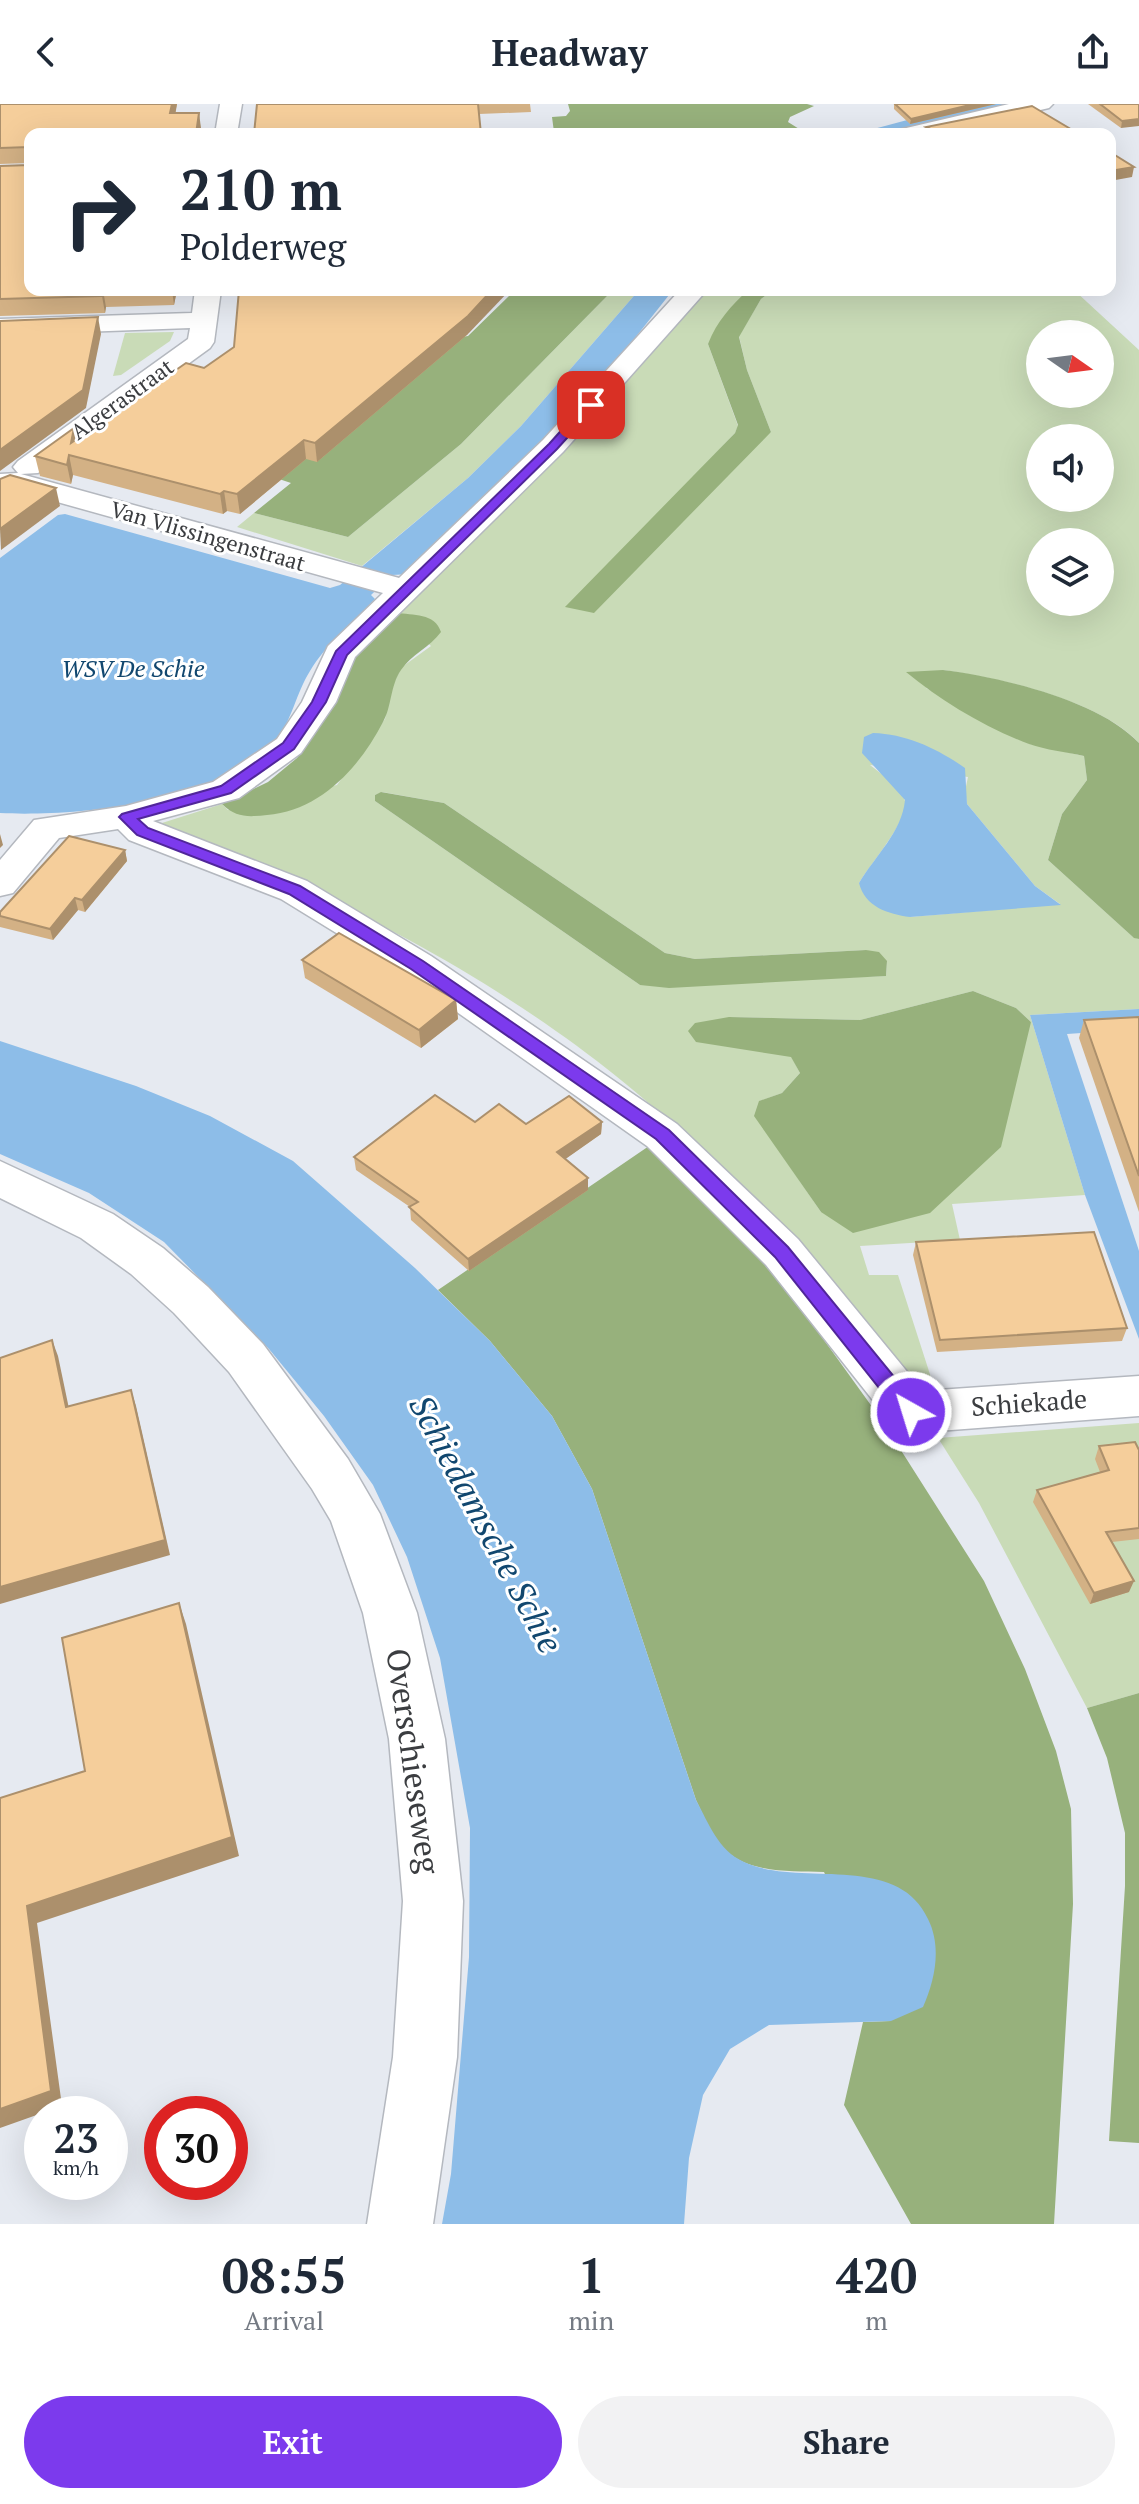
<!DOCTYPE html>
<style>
:root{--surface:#fff;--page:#f2f2f3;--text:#1f2937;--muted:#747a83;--accent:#7c3aed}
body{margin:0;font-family:"PT Serif",serif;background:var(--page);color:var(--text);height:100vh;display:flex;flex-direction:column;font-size:30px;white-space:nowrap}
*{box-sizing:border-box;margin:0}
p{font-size:26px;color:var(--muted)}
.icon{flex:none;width:44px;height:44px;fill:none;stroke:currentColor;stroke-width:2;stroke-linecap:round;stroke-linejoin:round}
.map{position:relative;height:2120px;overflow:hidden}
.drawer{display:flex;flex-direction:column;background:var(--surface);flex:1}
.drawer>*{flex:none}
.top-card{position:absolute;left:24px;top:24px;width:1092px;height:168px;border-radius:16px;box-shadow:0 8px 32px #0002;background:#fff;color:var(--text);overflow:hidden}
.needle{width:52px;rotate:104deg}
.tools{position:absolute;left:1026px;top:216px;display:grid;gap:16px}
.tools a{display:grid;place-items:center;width:88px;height:88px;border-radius:50%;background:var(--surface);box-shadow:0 8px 32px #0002;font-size:40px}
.speed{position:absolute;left:24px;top:1992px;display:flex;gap:16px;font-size:40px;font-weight:700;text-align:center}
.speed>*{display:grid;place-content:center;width:104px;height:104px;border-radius:50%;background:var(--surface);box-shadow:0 8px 32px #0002;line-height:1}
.speed small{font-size:20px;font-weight:400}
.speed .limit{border:12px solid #d22;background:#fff;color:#111}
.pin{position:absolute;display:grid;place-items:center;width:68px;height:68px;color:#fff;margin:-34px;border-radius:16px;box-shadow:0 4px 12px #0006}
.me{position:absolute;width:88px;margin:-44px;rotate:321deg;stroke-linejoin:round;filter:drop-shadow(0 0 6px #0008)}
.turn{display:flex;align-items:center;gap:28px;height:168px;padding:0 24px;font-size:36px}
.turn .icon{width:104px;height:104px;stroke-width:2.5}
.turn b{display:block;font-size:56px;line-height:68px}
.eta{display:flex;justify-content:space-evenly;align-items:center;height:136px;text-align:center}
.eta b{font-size:48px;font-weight:700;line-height:56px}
.primary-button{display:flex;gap:16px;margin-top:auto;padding:16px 24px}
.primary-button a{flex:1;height:92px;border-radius:48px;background:var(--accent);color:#fff;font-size:32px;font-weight:700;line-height:92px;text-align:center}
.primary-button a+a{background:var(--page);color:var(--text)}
header{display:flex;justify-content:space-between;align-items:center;height:104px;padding:0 24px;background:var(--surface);font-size:36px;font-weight:700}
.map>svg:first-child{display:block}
.green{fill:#c9dbb7;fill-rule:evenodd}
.forest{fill:#97b17c}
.water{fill:#8dbde8}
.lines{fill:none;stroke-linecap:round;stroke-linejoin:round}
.street-casing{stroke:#b4b8bf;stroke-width:3}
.street{fill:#fff;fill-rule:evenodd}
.wall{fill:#d3b185}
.shaded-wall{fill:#ac906c}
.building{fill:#f5ce9b;stroke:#ac906c;stroke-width:2}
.route{fill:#7c3aed;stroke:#51269a;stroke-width:2}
.labels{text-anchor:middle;stroke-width:6;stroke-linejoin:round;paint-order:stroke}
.far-street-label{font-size:22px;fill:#3b3d40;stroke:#fff}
.far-water-label{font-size:24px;font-style:italic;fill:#11476f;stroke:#fff}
.street-label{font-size:26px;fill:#3b3d40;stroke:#fff}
.near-street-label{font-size:32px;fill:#3b3d40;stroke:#fff}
.near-water-label{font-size:34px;font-style:italic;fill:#11476f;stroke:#fff}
</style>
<header><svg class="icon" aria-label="back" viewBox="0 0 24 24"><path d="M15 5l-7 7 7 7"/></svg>Headway<svg class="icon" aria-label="share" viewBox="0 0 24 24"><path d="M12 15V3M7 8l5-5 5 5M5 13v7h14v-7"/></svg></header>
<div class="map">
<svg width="1139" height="2120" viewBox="0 0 1139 2120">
<rect width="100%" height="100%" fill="#e6eaf1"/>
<!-- green -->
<g class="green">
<polygon points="613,186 639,186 521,322 468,374 362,462 237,423 254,409 348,433 461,340"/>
<path d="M694,186h54l-40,54 30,82 -3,7 -56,59 92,-60 -24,-62 -8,-34 22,-37 12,-9h301l65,60v393c-40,-43 -139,-65 -196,-73l-17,18 104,56 54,12 3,24 -25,34 -14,46 85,77 6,2v70l-109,6 55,180 -133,9 8,36 -100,6 9,29h29l38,118 -14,1c-78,-85 -153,-173 -235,-255 -97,-97 -253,-194 -379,-248 -54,-23 -110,-41 -165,-62l79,-25 6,6 109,-25 48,-66 5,-29 12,-23 29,-21 -35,-33zM1040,230h60v60h-60zM1040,334h60v60h-60zM1040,438h60v60h-60zM870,661l98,12 -3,14 2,13 68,82 25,18 -150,13 -51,-34c11,-19 50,-63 46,-82 -3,-14 -24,-27 -35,-36zM382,688l62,11 221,150 30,6 171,-9 21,12 -1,14 -246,9 -265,-184v-6zM973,887l43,17 15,14 -210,190 -66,-96 5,-15 22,-8 18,-20 -9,-17 -28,-6 -34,-33 131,3z"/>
<polygon points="174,228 170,237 121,271 113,272 125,229"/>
<polygon points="1139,1319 1139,1589 1087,1604 979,1399 938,1334"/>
</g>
<!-- forest -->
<g class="forest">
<polygon points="568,0 807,0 814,2 790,13 788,18 804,28 801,30 542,30 554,28 552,13 566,12 570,7"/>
<polygon points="515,186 613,186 461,340 348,433 254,409 291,379 273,373 449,235 468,232"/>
<path d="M748,186h25l-12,9 -22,38 8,33 24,62 -177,181 -29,-6 170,-174 3,-8 -30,-81c9,-23 23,-38 40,-54z"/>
<path d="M396,509c17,2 39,0 45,19 -11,15 -30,23 -40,38 -11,16 -9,36 -18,52 -23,45 -63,89 -116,93 -18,2 -31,3 -45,-11l46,-22 29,-24 12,-17 38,-82z"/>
<path d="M943,566c57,7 156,30 196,73v196l-5,-1 -86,-78 14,-46 25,-34 -3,-24c-18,-4 -38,-6 -55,-12 -43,-16 -88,-43 -123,-72z"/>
<polygon points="381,688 444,699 665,849 695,855 866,846 879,848 887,857 886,872 669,884 640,881 375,697 375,691"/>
<polygon points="973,887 1016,904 1031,918 1001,1043 930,1109 853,1129 821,1108 754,1012 759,997 782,989 800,969 791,953 696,938 688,927 695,919 729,913 860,916"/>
<path d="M649,1042l79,79 60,65 95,132 101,159 41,88 31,82 15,58 2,95 -19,320h-143l-67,-119 19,-83 28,-1 -67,-149c-34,-1 -78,2 -103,-26 -11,-12 -18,-32 -25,-46l-104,-311 -40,-73 -62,-75 -52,-51z"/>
<polygon points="1139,1589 1139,2039 1109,2037 1125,1782 1125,1729 1107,1654 1087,1604"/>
</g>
<!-- water -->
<g class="water">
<polygon points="967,0 1021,0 889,30 855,30"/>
<path d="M639,186h34l-84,106 -178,178 -19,1 -21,20 4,4c-21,23 -49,45 -65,72 -14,22 -18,50 -35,71 -47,61 -203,75 -275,71v-255l58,-43 7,-1 265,74 10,-3 128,-107 53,-52z"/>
<path d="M873,629c34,1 65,16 92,35l2,36 68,82 26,19 -151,12c-22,-3 -45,-10 -51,-34 16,-27 43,-51 46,-83l-43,-47 2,-16z"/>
<polygon points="1139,905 1139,925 1067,930 1139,1147 1139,1235 1085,1091 1030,911"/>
<path d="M0,937l136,45 74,30 83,45 122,107 75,73 62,75 40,73 104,311c13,24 22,50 48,62 55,26 153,-11 184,57 14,28 7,61 -5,88l-32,14 -122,4 -39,24 -27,46 -14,63 -5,66h-242l9,-50 18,-217 1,-129 -30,-170 -33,-101 -34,-72 -49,-69 -55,-67 -105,-107 -75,-49 -89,-39z"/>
</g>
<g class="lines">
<!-- street casing -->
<g class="street-casing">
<g id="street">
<polygon points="220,0 242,0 237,30 215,30"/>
<polygon points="1009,0 1053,0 1049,4 935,30 899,30 902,25"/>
<polygon points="195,186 221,186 214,238 210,244 38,369 21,370 399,474 543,336 680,186 707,186 563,348 355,553 336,598 301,649 239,694 153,717 307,777 431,852 677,1020 798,1135 923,1287 1139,1272 1139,1312 911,1329 894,1323 766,1161 647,1042 403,870 281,795 129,736 118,725 59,734 13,789 0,792 0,756 34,716 126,702 213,678 277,635 302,598 328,542 383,489 0,382 0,370 18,369 13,363 18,357 188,235 190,224 0,231 0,215 192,209"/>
<polygon points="0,1057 113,1110 163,1144 208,1183 263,1240 348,1355 380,1410 417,1509 445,1635 463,1797 457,1953 433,2120 367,2120 393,1953 403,1797 389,1635 363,1509 331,1417 312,1385 229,1268 174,1209 131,1170 81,1134 0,1094"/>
</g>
</g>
<!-- street -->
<use href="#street" class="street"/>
</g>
<!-- wall -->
<g class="wall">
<polygon points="0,0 177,0 175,9 201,24 30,186 177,186 174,201 106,203 105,209 0,212 0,62 29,61 29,59 0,60"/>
<polygon points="257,0 530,0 531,8 479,10"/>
<polygon points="894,0 996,0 910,20 894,5"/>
<polygon points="1088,0 1139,0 1121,24"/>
<polygon points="926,23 1079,30 925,30"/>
<polygon points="468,230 317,358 306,355 240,410 227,407 223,410 73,371 71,380 40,372 35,352 77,335 204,264 234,243"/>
<polygon points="125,746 127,757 85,808 78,806 53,836 0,823 0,808"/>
<polygon points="302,856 456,896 458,915 421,944 305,874"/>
<polygon points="1139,913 1139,1108 1079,934 1084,916"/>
<polygon points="475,1018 526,1020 602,1018 601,1030 565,1055 588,1074 588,1086 469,1167 411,1116 410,1103 356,1066 354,1053"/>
<polygon points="916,1138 1127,1224 1122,1237 937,1248 913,1151"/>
<polygon points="1099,1342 1139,1346 1139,1435 1112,1438 1129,1488 1090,1500 1033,1398 1037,1386 1100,1368 1095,1355"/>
</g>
<!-- shaded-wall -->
<g class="shaded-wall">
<polygon points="172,0 177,0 173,24 170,9"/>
<polygon points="974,0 996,0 910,20 911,15"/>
<polygon points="199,9 201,24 200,30 196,30"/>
<polygon points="1139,15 1139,22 1121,24 1122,17"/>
<polygon points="1134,63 1132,73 1110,77 1110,67"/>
<polygon points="103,186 106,203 105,209 102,192"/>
<polygon points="172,186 177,186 174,201"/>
<polygon points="492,186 510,186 468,230 317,358 315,339"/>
<polygon points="98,213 101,230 86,304 0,367 0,346"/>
<polygon points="74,324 78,344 71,339"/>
<polygon points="304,336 306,355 240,410 237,390"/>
<polygon points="69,351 73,371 71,380 67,361"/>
<polygon points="56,384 60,402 1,446 0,425"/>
<polygon points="224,387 227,407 223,410 220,390"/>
<polygon points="0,730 3,741 0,744"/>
<polygon points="125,746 127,757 85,808 82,796"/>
<polygon points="75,794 78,806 53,836 50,825"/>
<polygon points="456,896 458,915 421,944 419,926"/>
<polygon points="602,1018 601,1030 557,1061 557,1048"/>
<polygon points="588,1074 588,1086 469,1167 468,1155"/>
<polygon points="52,1236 58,1252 72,1319 66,1303"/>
<polygon points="131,1286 136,1302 170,1451 0,1500 0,1483"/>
<polygon points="1134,1477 1129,1488 1090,1500 1094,1489"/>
<polygon points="179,1499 186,1520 239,1752 37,1819 62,2002 0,2024 0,2005 27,1802"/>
</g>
<!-- building -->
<g class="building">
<polygon points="0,0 172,0 170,9 199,9 196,30 30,30 30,186 116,186 103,186 102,192 0,195 0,62 29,61 29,43 0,44"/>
<polygon points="257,0 478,0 481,30 254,30"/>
<polygon points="895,0 974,0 911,15"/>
<polygon points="1100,0 1139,0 1139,15 1122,17"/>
<polygon points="1032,2 1079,30 942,30 926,23"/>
<polygon points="1110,48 1134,63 1110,67"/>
<polygon points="239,186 492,186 468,212 315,339 304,336 237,390 224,387 220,390 69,351 67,361 35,352 74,324 71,339 186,259 204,264 234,243"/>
<polygon points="98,213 83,286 0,346 0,217"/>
<polygon points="10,371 56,384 0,425 0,375"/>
<polygon points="69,732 125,746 82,796 75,794 50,825 0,812 0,808"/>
<polygon points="339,829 456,896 419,926 302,856"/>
<polygon points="1139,913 1139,1072 1084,916"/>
<polygon points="435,991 475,1018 499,1000 526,1020 569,992 602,1018 557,1048 588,1074 468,1155 409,1103 418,1098 354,1053"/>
<polygon points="1094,1128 1127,1224 940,1236 916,1138"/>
<polygon points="52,1236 66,1303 131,1286 165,1436 0,1483 0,1254"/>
<polygon points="1135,1338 1139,1346 1139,1424 1106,1428 1134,1477 1094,1489 1037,1386 1109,1366 1099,1342"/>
<polygon points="179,1499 232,1733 27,1802 51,1987 0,2005 0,1694 85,1667 62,1534"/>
</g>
<!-- route -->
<polygon class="route" points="587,298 597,301 557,345 347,551 326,598 294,645 231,689 138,715 148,724 300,782 423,857 669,1026 788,1143 918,1302 921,1308 918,1314 911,1316 903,1314 775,1153 656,1035 411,865 289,790 137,731 119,713 122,710 221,682 283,639 312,598 336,547 549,340"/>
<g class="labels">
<!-- far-street labels -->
<g class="far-street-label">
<text transform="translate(122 295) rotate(-36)" y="8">Algerastraat</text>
<text transform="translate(208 432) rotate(16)" y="8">Van Vlissingenstraat</text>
</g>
<!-- far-water labels -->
<g class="far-water-label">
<text x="133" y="573">WSV De Schie</text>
</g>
<!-- street labels -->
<g class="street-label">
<text transform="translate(1029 1299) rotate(-4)" y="9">Schiekade</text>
</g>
<!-- near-street labels -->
<g class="near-street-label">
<text transform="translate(413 1657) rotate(82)" y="11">Overschieseweg</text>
</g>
<!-- near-water labels -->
<g class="near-water-label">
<text transform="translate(486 1420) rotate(62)" y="12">Schiedamsche Schie</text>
</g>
</g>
</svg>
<div class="tools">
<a><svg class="needle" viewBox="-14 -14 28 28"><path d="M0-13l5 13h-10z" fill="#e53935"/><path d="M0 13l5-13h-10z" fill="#747a83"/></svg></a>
<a><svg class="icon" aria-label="sound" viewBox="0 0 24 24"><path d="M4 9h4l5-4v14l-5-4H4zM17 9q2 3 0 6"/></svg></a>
<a><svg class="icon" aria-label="layers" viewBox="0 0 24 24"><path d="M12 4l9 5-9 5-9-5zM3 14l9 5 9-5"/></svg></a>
</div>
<div class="speed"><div>23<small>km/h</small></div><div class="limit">30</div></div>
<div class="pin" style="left:591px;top:301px;background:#d93025"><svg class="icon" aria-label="arrive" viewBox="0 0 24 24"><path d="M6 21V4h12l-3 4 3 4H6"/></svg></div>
<svg class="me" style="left:911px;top:1308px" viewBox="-20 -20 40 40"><circle r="17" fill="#7c3aed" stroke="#fff" stroke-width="3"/><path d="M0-11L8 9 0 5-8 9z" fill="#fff"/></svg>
<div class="top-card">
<div class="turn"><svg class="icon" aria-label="right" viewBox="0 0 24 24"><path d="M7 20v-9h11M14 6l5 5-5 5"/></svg><div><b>210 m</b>Polderweg</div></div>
</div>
</div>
<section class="drawer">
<div class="eta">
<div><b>08:55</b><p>Arrival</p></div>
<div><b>1</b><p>min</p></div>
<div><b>420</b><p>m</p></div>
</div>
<div class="primary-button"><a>Exit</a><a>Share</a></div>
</section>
